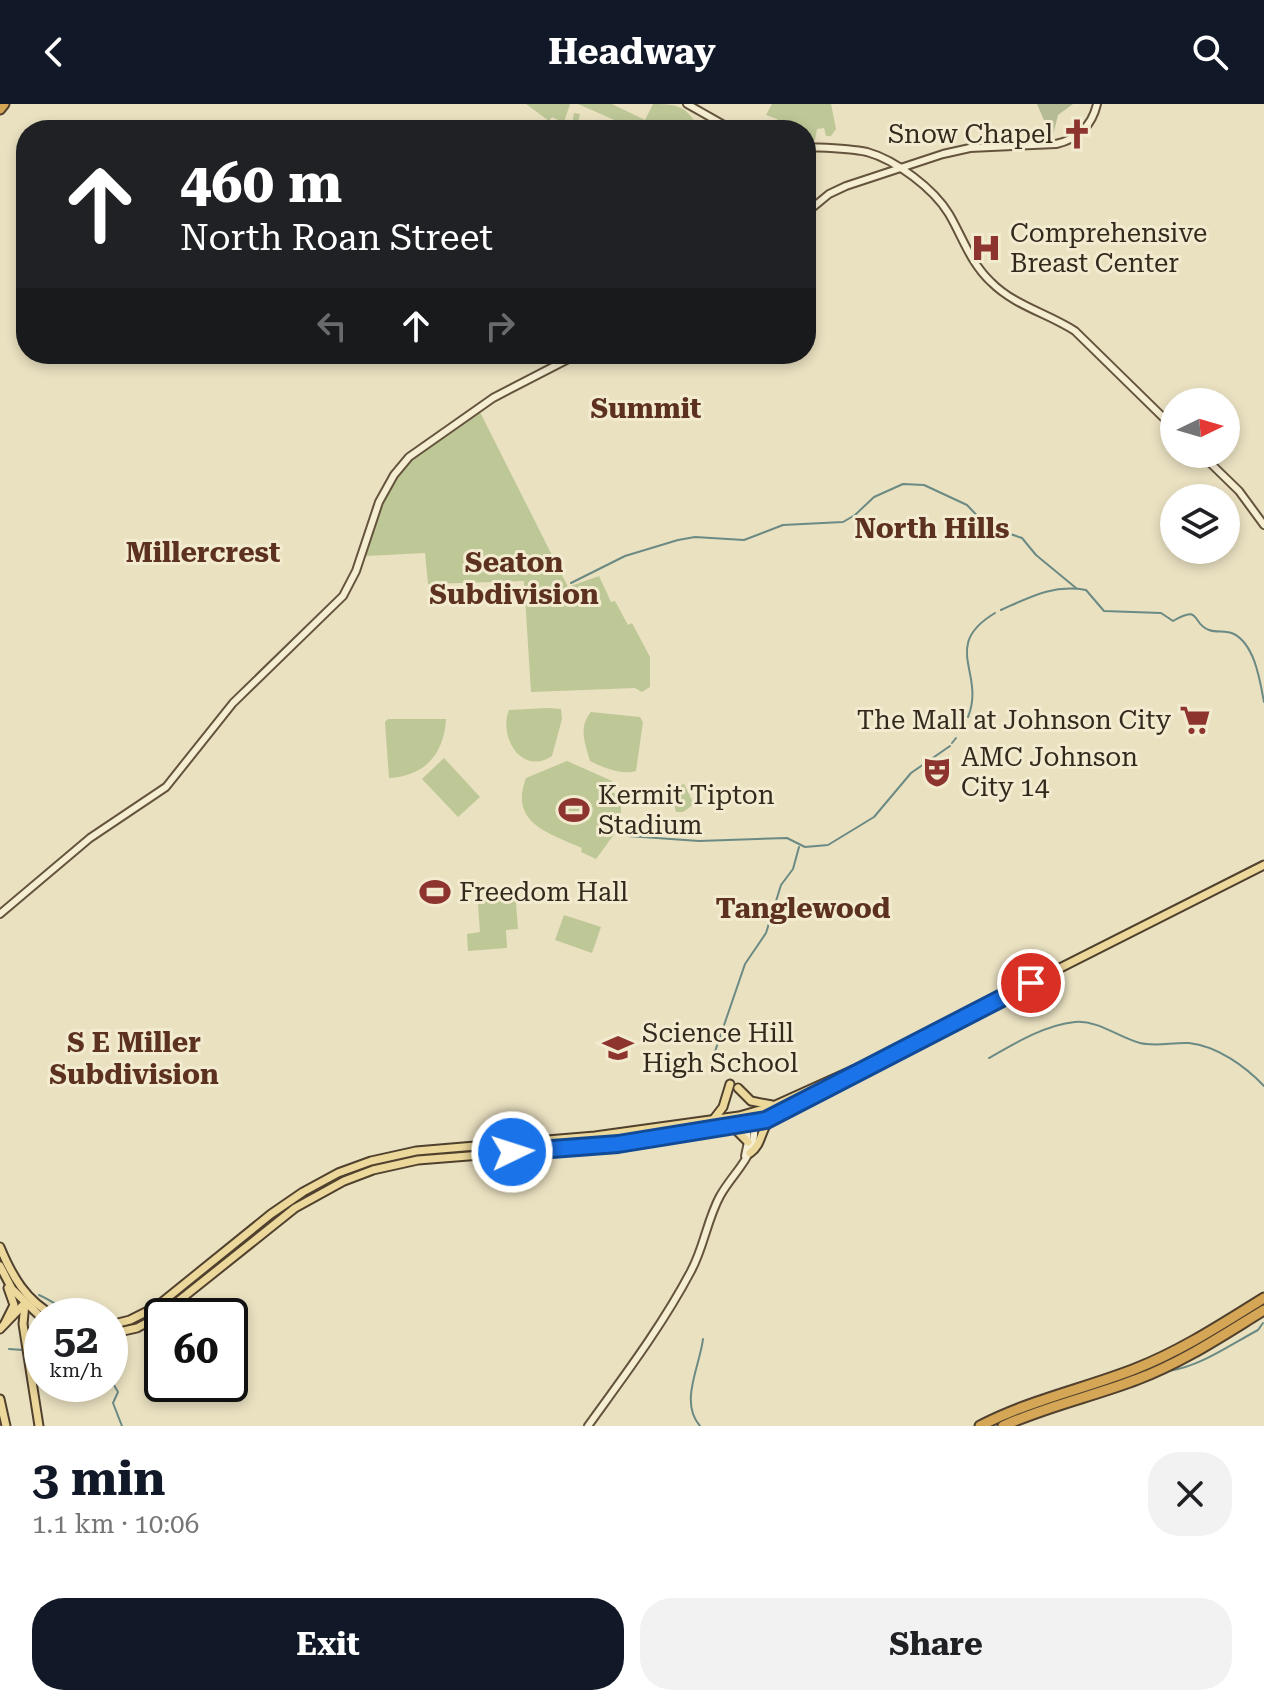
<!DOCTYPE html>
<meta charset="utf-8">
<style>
:root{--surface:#fff;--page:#f2f2f2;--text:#202124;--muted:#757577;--accent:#111827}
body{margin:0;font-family:"Roboto Serif",serif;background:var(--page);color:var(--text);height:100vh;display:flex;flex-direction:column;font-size:30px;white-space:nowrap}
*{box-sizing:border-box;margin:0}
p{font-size:26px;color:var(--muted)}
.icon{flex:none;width:44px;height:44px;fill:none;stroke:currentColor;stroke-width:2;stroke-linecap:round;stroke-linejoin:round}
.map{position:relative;height:1322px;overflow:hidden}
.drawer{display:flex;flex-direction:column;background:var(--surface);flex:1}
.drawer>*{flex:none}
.guide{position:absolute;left:16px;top:16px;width:800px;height:244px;border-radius:32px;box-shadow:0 4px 12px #0003;background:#202124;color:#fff;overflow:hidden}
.needle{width:52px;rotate:85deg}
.buttons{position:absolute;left:1160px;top:284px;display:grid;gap:16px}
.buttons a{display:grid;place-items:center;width:80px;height:80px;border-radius:50%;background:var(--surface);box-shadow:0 4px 12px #0003;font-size:40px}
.speed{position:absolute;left:24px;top:1194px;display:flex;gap:16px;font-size:40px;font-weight:700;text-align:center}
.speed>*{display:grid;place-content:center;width:104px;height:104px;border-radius:50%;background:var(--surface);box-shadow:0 4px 12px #0003;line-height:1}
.speed small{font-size:20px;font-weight:400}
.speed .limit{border:4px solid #111;border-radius:12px;background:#fff;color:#111}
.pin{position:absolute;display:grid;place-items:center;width:68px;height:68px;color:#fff;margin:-34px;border:4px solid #fff;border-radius:50%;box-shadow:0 2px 8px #0007}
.me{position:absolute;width:88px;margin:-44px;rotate:86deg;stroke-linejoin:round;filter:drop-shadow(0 0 6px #0008)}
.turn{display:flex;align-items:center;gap:28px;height:168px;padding:0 32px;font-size:36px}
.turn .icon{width:104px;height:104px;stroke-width:2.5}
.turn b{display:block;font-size:56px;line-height:68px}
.lanes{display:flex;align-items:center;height:76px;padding:0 32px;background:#0003;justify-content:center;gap:40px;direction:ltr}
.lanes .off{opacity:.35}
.round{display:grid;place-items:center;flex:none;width:84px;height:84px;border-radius:32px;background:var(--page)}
.head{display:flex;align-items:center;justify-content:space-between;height:136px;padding:0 32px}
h1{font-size:48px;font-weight:700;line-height:60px;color:var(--accent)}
.action{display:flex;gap:16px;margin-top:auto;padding:16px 32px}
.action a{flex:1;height:92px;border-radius:32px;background:var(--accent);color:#fff;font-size:32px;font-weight:700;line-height:92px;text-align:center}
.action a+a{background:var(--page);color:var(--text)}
header{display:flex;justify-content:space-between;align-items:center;height:104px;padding:0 32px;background:var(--accent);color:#fff;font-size:36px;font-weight:700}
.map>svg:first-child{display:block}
.green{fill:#bec796}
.cemetery{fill:#b5bc95}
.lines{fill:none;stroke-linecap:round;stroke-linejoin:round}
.stream{stroke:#6b8a84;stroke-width:2}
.secondary-casing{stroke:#64533d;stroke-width:10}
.primary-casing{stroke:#50402e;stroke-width:11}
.highway-casing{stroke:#50402e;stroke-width:13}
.secondary{stroke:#f6eed3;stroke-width:6}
.primary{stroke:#ecd89b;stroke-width:7}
.highway{stroke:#d5a656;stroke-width:9}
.route-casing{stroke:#114b97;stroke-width:20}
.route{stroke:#1a73e8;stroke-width:14}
.labels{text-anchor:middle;stroke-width:6;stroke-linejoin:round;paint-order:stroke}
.poi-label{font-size:26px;fill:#33291d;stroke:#f2ebd0;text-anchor:start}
.neighbourhood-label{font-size:28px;font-weight:bold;fill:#5d3120;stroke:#f2ebd0}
</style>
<header><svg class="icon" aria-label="back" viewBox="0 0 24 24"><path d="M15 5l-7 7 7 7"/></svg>Headway<svg class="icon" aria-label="search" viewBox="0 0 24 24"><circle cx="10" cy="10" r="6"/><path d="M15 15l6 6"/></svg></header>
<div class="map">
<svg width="1264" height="1322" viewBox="0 0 1264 1322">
<rect width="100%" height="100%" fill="#eae1c1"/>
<!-- green -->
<g class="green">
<polygon points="526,0 570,0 564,18 572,20 574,9 580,10 577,24 557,21 558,16 552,13 549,17"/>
<path d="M578,0h34l33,16 8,-16c30,0 32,4 49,26h-44l-4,-3 -9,3 -4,-4 -22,-4z"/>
<polygon points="772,0 831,0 836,25 831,32 826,32 824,24 817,25 815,36 806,36 806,26 785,26 777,15 766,11"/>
<path d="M480,308l88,175 31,-11 12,26 4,-1 13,24 4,-2 18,34v30l-8,5 -7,-4 -104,4 -7,-111 -96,3 -3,-31 -59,3c7,-22 13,-46 23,-66 19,-36 59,-56 91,-78z"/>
<path d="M548,604l13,1 1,10 -10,37c-30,20 -54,-19 -43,-46z"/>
<path d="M591,608l49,5 3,5 -7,49c-15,4 -32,-3 -46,-10 -5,-18 -12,-33 1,-49z"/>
<path d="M388,615h58c-2,36 -22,57 -57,59l-4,-56z"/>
<polygon points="444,654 480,693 458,713 422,675"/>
<path d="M567,657l45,20 -3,10 16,7 -4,8v19l-25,34 -15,-7 1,-4c-34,-15 -73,-25 -56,-70z"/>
<polygon points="684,680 694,700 683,708 676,708 672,693 677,682"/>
<polygon points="515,785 518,825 506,826 507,844 468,847 467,830 480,828 477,787"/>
<polygon points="564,811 601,823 592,849 555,836"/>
</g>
<!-- cemetery -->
<polygon class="cemetery" points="1037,0 1073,0 1058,11 1052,35"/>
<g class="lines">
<!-- stream -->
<g class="stream">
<polyline points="571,479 625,452 678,436 695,433 744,436 783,421 843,418 855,411 874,393 903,380 924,381 967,401 987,422 1022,434 1036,451 1076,484"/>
<path d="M1001,506c29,-13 52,-26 85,-20l18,21 57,2 12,8c29,-17 18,3 36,9 8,3 17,0 25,4 21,11 26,47 30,68"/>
<path d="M968,613c18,-44 -28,-71 27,-104"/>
<polyline points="963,623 966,616"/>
<polyline points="952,639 956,634"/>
<polyline points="628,732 699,737 787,734 805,743 828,741 874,713 911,669 950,642"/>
<path d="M989,954c26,-15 56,-33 86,-36 23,-2 43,15 65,21 17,4 32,-1 49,0 28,3 56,23 75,43"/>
<polyline points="710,962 745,860 766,829 781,781 793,765 799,743"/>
<path d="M39,1191c14,6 24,15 39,21"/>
<polyline points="9,1245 23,1246"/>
<polyline points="30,1246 42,1247"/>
<path d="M1169,1267c32,-5 61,-26 89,-41l5,-7"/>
<polyline points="110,1274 118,1288 113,1299 122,1322"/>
<path d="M700,1322c-21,-24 0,-60 3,-87"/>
</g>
<!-- secondary casing -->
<g class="secondary-casing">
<g id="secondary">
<polyline points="687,0 733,26"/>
<path d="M806,43c20,1 42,1 61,5 29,8 67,37 82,62 14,24 21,48 42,68 24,24 56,31 84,49l99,97"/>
<path d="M806,109l23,-19 17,-8 97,-32 27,-6 86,-4c22,-5 36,-19 41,-40"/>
<polyline points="1201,350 1239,387 1264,421"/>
<polyline points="0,810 90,734 166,683 233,599 343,492 356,467 379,398 394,371 409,353 493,294 578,250"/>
<polyline points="745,1052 748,1038 746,1016"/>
<path d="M588,1322c36,-50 74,-100 103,-155 13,-24 16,-51 29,-75 15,-27 40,-42 33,-76"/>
</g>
</g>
<!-- primary casing -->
<g class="primary-casing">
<g id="primary">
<polyline points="738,984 751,997 772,1001"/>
<polyline points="713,1016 723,1003 730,980"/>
<polyline points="748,1019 753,1014 790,999"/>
<polyline points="732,1022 748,1038"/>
<path d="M750,1049c13,-9 10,-24 21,-34"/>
<path d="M0,1143c12,29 26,54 55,69"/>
<polyline points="0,1162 12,1185 42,1214"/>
<polyline points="25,1199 23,1220 39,1322"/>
<polyline points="5,1219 14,1201 8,1184"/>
<polyline points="110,1221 130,1216 156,1203 271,1110 303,1088 338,1069 371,1057 416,1047 595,1032 739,1012 771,1003 864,961"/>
<polyline points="0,1225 25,1199"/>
<polyline points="110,1230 137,1224 161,1211 295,1104 344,1077 373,1066 418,1056 618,1040 766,1016 791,1005 874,958 1264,761"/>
<polyline points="0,1295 6,1322"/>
</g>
</g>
<!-- highway casing -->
<g class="highway-casing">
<g id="highway">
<polyline points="0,5 4,0"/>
<path d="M980,1322c50,-26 104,-37 155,-57 46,-18 87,-45 129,-71"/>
<path d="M1003,1322c44,-20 91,-30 135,-47 45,-17 85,-44 126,-69"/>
</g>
</g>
<!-- secondary -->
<use href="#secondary" class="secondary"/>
<!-- primary -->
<use href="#primary" class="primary"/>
<!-- highway -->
<use href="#highway" class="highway"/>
</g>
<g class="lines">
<!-- route casing -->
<g class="route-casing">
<polyline id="route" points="512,1048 618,1040 766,1016 1031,879"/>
</g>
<!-- route -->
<use href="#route" class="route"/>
</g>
<!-- icons -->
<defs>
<g id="church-bare" transform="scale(2.4)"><path d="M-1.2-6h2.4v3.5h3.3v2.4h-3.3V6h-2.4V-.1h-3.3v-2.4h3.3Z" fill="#8d342e" stroke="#f2ebd0" stroke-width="2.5" paint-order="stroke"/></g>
<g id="hospital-bare" transform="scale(2.4)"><path d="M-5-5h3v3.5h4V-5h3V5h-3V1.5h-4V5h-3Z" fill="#8d342e" stroke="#f2ebd0" stroke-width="2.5" paint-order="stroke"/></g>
<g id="supermarket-bare" transform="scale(2.4)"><path d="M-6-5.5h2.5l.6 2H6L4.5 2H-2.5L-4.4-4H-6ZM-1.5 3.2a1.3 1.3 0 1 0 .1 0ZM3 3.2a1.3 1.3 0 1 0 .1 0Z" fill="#8d342e" stroke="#f2ebd0" stroke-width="2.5" paint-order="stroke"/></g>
<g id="theatre-bare" transform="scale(2.4)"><path d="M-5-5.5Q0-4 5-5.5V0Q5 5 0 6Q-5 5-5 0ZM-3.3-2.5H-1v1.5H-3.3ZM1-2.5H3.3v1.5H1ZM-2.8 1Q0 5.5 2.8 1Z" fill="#8d342e" stroke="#f2ebd0" stroke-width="2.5" paint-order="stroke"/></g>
<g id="stadium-bare" transform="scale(2.4)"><path d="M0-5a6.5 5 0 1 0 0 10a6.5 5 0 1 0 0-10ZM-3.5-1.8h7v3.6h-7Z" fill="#8d342e" stroke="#f2ebd0" stroke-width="2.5" paint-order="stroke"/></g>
<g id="school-bare" transform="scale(2.4)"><path d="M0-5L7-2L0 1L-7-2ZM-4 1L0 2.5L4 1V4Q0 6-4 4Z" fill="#8d342e" stroke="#f2ebd0" stroke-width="2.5" paint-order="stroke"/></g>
</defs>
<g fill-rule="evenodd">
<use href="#church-bare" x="1077" y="30"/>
<use href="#hospital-bare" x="986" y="144"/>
<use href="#supermarket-bare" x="1195" y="616"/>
<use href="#theatre-bare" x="937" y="668"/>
<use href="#stadium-bare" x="574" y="706"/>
<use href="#stadium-bare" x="435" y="788"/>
<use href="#school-bare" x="618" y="944"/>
</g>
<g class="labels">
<!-- poi labels -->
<g class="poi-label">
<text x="1053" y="39" text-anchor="end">Snow Chapel</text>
<text x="1010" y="138">Comprehensive<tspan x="1010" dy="30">Breast Center</tspan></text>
<text x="1171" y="625" text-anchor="end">The Mall at Johnson City</text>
<text x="961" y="662">AMC Johnson<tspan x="961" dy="30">City 14</tspan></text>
<text x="598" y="700">Kermit Tipton<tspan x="598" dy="30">Stadium</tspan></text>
<text x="459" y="797">Freedom Hall</text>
<text x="642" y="938">Science Hill<tspan x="642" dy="30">High School</tspan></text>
</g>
<!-- neighbourhood labels -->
<g class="neighbourhood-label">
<text x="646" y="314">Summit</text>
<text x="932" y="434">North Hills</text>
<text x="203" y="458">Millercrest</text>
<text x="514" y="468">Seaton<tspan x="514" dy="32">Subdivision</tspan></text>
<text x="803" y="814">Tanglewood</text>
<text x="134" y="948">S E Miller<tspan x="134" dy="32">Subdivision</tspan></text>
</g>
</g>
</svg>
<div class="buttons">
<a><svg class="needle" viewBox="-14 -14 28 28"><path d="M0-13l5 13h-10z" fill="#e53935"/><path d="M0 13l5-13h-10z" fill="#757577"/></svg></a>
<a><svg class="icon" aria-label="layers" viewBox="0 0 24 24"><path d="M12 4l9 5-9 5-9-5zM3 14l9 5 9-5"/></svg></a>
</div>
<div class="speed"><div>52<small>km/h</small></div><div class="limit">60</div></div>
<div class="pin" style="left:1031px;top:879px;background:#d93025"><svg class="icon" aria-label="arrive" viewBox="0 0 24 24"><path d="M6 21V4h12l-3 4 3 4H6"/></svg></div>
<svg class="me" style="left:512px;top:1048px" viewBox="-20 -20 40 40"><circle r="17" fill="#1a73e8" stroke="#fff" stroke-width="3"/><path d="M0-11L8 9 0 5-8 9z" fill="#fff"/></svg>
<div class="guide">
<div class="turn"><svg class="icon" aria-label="ahead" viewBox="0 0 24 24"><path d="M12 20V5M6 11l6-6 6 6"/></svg><div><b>460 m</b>North Roan Street</div></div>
<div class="lanes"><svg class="icon off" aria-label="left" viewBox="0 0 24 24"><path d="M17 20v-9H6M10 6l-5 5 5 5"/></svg><svg class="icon" aria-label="ahead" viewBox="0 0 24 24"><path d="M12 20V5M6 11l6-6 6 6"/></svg><svg class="icon off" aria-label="right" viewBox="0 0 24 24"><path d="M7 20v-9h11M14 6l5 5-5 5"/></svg></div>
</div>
</div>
<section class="drawer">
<div class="head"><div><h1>3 min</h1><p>1.1 km · 10:06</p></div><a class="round"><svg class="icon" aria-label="close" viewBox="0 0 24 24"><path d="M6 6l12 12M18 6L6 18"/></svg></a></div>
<div class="action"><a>Exit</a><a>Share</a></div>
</section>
